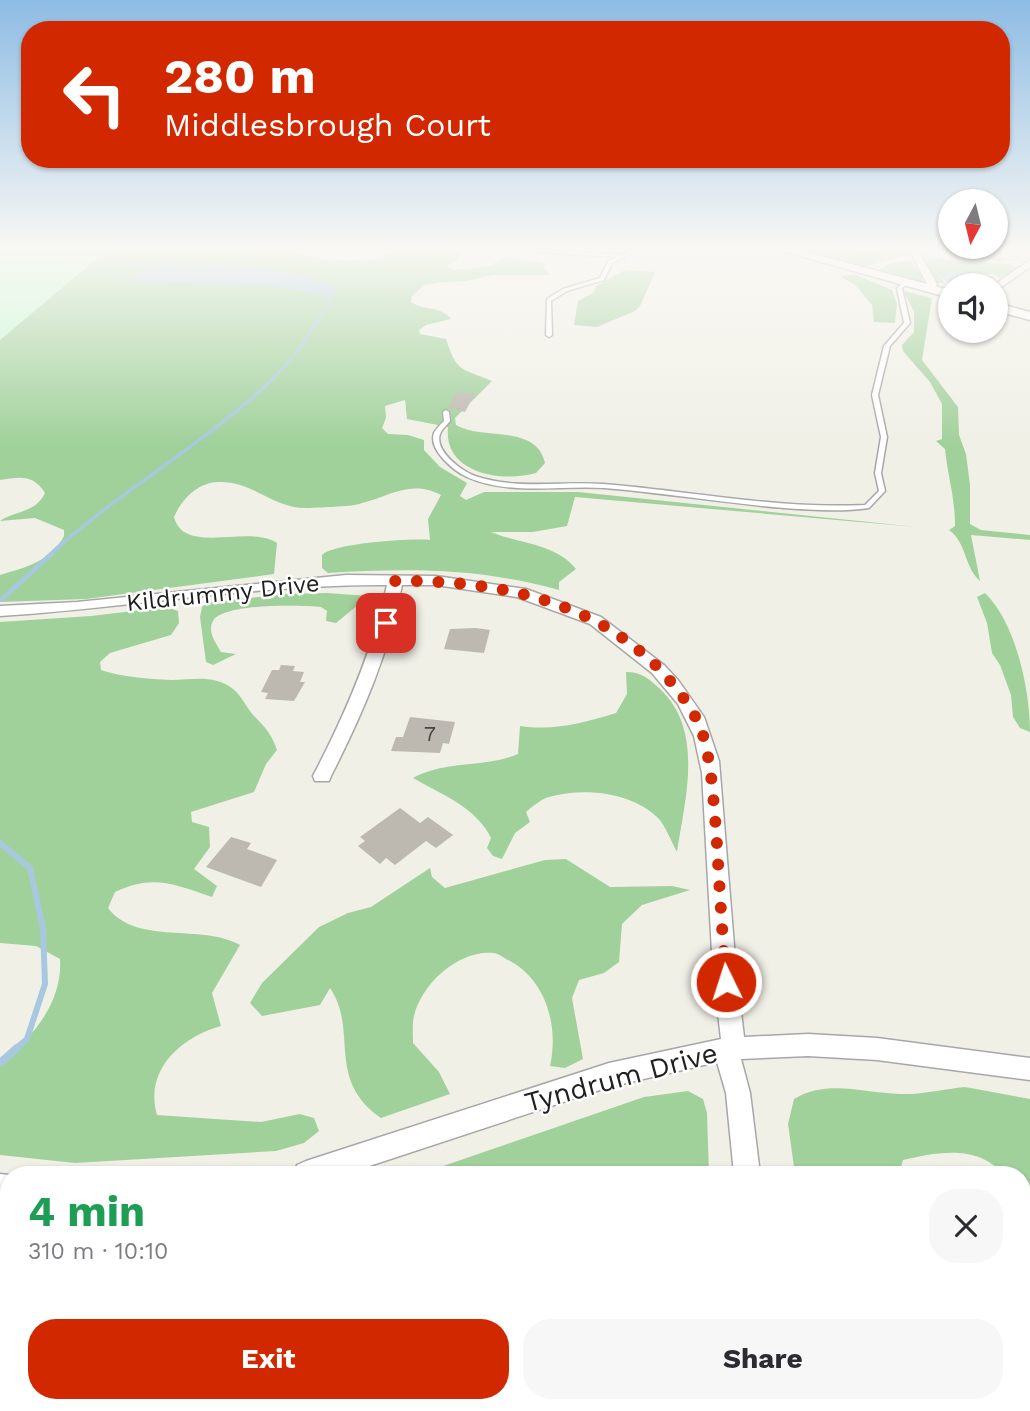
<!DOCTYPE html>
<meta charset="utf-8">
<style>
:root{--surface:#fff;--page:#f7f7f7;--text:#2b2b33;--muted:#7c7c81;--accent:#d12800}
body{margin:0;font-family:"Work Sans",sans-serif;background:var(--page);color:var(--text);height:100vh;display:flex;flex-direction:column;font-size:26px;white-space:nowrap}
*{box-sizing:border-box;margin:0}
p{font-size:23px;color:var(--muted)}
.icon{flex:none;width:38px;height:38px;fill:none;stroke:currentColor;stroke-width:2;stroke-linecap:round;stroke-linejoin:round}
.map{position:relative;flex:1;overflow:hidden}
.side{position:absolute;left:0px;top:1166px;width:1031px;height:247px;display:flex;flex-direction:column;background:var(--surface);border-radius:28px 28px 0 0;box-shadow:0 2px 5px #0004}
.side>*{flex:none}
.top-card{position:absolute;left:21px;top:21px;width:989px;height:147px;border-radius:28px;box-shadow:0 2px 5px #0004;background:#d12800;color:#fff;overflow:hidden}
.needle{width:46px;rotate:187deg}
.controls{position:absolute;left:938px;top:189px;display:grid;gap:14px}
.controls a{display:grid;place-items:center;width:70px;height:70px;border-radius:50%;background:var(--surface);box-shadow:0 2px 5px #0004;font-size:35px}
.pin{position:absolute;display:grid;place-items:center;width:60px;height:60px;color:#fff;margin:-30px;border-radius:14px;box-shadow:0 4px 10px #0006}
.me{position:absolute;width:77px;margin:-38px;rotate:356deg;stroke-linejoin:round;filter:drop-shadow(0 0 5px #0008)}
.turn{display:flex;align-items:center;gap:24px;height:147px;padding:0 28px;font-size:32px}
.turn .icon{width:91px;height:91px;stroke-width:2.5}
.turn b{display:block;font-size:49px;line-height:60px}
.round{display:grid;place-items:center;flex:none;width:74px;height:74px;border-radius:28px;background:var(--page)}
.head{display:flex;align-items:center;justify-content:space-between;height:119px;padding:0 28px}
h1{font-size:42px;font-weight:700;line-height:52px;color:#1e9e55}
.cta{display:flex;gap:14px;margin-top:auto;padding:14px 28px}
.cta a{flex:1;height:80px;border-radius:28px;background:var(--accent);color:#fff;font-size:28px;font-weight:700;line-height:80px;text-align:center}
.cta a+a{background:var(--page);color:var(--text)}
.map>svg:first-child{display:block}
.forest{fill:#a1d19b}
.park{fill:#c5fad3}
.water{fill:#a7c8df}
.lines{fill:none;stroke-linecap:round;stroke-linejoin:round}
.stream-far4{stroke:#a7c8df;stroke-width:2.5}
.stream-far3{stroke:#a7c8df;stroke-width:3.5}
.stream-far2{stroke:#a7c8df;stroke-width:5}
.stream-far1{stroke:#a7c8df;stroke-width:6}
.stream{stroke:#a7c8df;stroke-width:8}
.building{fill:#beb9b0}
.service-casing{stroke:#a7a7a7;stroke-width:3}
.minor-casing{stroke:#a7a7a7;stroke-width:3}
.tertiary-casing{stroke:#a7a7a7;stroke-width:3}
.service{fill:#fff;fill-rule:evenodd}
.minor{fill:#fff;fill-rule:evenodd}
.tertiary{fill:#fff;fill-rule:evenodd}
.route{stroke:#d12800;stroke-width:12;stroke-dasharray:0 21.6}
.labels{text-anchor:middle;stroke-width:5;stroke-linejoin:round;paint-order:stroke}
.number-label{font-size:21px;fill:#484644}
.street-label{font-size:24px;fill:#202020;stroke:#fff}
.near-street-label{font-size:28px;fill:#202020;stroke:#fff}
</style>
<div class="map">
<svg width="1030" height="1411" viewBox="0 0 1030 1411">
<rect width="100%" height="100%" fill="#f1f0e7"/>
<!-- forest -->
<g class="forest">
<path d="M0,247h287c23,15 71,16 97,9 8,-2 14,-7 21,-8 18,-3 39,-2 56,2l-3,10 -12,6 8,4 37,-4 10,-8 10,-1 36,7 -4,3 7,8h-57l-27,6 -24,1 -18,3 -12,11 -1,6c13,9 31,4 40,17l-25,6 -7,5 1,4 26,5c11,34 15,29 46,42l-37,37 1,7c26,16 80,-2 89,38l-9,10c-35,10 -93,0 -88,-46l-41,-8 -2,-19 -20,6 1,12 -4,10 6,6 20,1 16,5v10l16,17 27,16 -7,13 6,4 18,-8h94l339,35 -342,-30 -8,29 -34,6h-42c28,12 64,11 85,37l-17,13v8c-80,-22 -148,-22 -231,-17l-6,-5v-13c12,-12 90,-17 108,-15l-2,-21 13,-24c-31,-16 -52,2 -82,9 -11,3 -36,3 -49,4 -37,2 -57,-28 -92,-26 -21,1 -36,17 -44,35 10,39 74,7 103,26l-3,31 -188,25 -86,3v-27c26,-8 50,-13 64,-39v-6l-29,-12 -35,3c14,-10 36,-8 45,-28 -12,-19 -25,-16 -45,-13z"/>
<path d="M787,247c34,0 65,7 99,4l-10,-4h28l2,8 -40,11z"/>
<polygon points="960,247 992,247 985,248 986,252 1017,261 989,260 941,252"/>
<polygon points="922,259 1009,264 1022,269 1000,278 993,274 939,275 945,283 936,283"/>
<polygon points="910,260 923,277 921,281 877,271 888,264"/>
<polygon points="625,270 655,272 640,306 635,311 597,327 574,325 578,301 594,292 596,286"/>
<polygon points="856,275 892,290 897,304 895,323 874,322 872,305 855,285 840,276"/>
<path d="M904,291l28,7 -10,62 36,47 1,28 7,19 4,31v39l11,6 49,5v5l-59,-5 9,46c-16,-14 -13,-38 -31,-51l6,-4c0,-29 -7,-48 -10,-77l-9,-8 6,-2v-35l-12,-22 -27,-31 -1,-6 12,-13v-20z"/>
<path d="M327,593l42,3 -33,27 -10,-2 1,-10 -6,-4c-20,-2 -98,-4 -108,14 -6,11 3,22 8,31l15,2 -23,11 -7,-3 -6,-45 2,-10 5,-4 78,-9z"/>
<path d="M985,593c31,30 45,97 45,139l-10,-4 -7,-11 -2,-22 -11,-30 -8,-12 -5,-30 -10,-26z"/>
<path d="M167,607l11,4 1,12 -8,12 -61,18 -10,9 1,8c22,7 47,9 70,10 23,0 42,-6 62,9 9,7 13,18 20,26 12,12 18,18 24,35l-11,14 -12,28 -63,20 1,10 17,5 1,20 -16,22 23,17 -5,11c-39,-13 -58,-23 -97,-5l-7,16c29,38 94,15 132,37l-28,48 9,33c-40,11 -77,44 -64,89l104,7 39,-8 14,4 5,13 -15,12 -28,8 -201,12 -75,-8v-95c34,-21 63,-60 60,-101l-24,-13 -36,-3v-321l91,-6z"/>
<path d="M626,672c15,0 22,6 33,16 46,42 26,111 18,164 -6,-11 -11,-25 -19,-34 -26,-26 -74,-31 -109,-21 -8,2 -17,10 -23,15l4,10 -15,11 -13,26 -9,-3 -6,-8 4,-10c-14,-30 -50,-44 -78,-60 33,-18 71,-10 105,-24l2,-28c35,5 63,-3 96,-13l11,-19z"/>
<path d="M566,859l44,28 62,-1 18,4 -48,15 -20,19 -3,38 -15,11 -25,7 -7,18 11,61 -18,9 -15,-2c9,-40 -4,-87 -42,-106 -4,-2 -10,-7 -15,-7 -34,-3 -71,30 -79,63 -2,8 -1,18 -1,27l26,29 11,22 -69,24c-56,-39 -22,-87 -51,-130l-10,17 -58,11 -12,-13 12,-20 57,-56 29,-14 23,-6 59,-39 2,9 13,11 100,-28z"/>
<path d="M965,1087l65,12v206l-8,-6v-125h-19c-25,-30 -67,-22 -100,-14l-4,14h-104l-7,-50 6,-25c33,-20 70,-6 106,-5 21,1 44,-5 65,-7z"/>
<polygon points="688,1091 703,1099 707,1113 709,1174 420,1174 644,1097"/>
<polygon points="0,1217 9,1219 9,1404 439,1404 435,1411 0,1411"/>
<polygon points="1022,1335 1030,1338 1030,1411 1018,1404 1022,1404"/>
</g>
<!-- park -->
<polygon class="park" points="0,247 111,247 0,340"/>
<!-- water -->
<g class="water">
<path d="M169,259c57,8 112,7 166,28l2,6 -6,3 -56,-9 -146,-7 30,-19z"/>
<polygon points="960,271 995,277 950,285 939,275"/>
</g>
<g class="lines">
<!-- stream-far4 -->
<g class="stream-far4">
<polyline points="92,247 126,263 154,267"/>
<polyline points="882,250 913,255"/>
<polyline points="921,256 943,260 943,272"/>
<polyline points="272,380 297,352 331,301 326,291"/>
</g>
<!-- stream-far3 -->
<path class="stream-far3" d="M56,549c69,-61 151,-107 218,-171"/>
<!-- stream-far2 -->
<polyline class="stream-far2" points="2,599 58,548"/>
<!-- stream-far1 -->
<polyline class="stream-far1" points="0,843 30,868 43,928 45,984 27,1039 15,1049"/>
<!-- stream -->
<polyline class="stream" points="0,1063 17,1048"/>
</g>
<!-- building -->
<g class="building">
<polygon points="457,392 475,393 465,412 448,408"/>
<polygon points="476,628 490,630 484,653 444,649 450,629"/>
<polygon points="281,665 295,666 293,671 304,672 300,682 305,682 294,701 265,699 268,693 261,692 272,670 279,670"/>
<polygon points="410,717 455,722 449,744 443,743 440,753 391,751 396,737 403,737"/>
<polygon points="400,808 420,823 428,817 453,835 436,848 426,841 395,865 386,858 380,864 358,846 365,841 360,837"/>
<polygon points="231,837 251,843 247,849 277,860 261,887 206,867"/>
</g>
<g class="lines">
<!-- service casing -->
<g class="service-casing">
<g id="service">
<polygon points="472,247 494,247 622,255 640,247 645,247 612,263 604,280 567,291 551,301 552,335 549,337 546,335 547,299 563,289 600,278 608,261 617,257 474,248"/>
<path d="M905,282l4,1 -7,5 8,35 -20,23 -12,49 9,42 -6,36 4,18 -16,17c-27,4 -57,2 -85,0 -60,-5 -119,-15 -180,-20 -44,-3 -95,8 -137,-11 -13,-6 -39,-27 -33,-44 2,-4 7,-9 10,-12l-1,-9 3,-2 3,2 1,9c-3,4 -8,8 -10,13 -6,17 22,37 35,42 41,14 86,5 128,8 89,7 172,25 262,21l14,-14 -4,-18 6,-36 -9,-42 12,-49 20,-23 -7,-35z"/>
</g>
</g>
<!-- minor casing -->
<g class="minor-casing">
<g id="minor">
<polygon points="908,247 916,247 937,284 933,291 925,289 927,284"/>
<polygon points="1030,260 1030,267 996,291 994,285"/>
<path d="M346,575l90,1 90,13 75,28 63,48 14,15 26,37 15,44 17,209 8,67 64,-3 69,4 153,20v22l-153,-20 -69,-4 -67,3 9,34 10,81h-26l-8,-81 -9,-31 -108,25 -264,87h-52l4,-9 9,-4 303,-98 112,-24 -8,-69 -11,-197 -8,-37 -16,-32 -26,-31 -62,-49 -73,-27 -81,-12h-34c-13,68 -40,130 -71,191l-2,5h-14l-2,-5c32,-61 59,-123 74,-191 -130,-1 -258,23 -387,31v-10l77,-4z"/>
<polygon points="0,1174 9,1175 9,1201 0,1200"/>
</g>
</g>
<!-- tertiary casing -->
<g class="tertiary-casing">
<g id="tertiary">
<polygon points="768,247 787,247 950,290 950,298"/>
<polygon points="996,303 1030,312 1030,320 996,311"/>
</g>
</g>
<!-- service -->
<use href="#service" class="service"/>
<!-- minor -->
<use href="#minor" class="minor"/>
<!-- tertiary -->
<use href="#tertiary" class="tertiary"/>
</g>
<!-- sky -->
<linearGradient id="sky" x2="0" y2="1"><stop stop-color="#8ebce4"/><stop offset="0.56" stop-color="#f9f8f4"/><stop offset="1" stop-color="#f9f8f4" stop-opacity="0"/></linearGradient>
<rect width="1030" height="444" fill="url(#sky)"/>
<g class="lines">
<!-- route -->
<path class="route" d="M386,623l9,-42c99,-1 201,18 271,95 16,19 32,39 38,63 8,29 9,60 12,89 3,51 6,103 10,154"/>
</g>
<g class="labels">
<!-- number labels -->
<g class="number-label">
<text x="430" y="741">7</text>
</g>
<!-- street labels -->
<g class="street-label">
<text transform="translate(223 593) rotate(-6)" y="8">Kildrummy Drive</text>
</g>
<!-- near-street labels -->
<g class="near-street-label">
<text transform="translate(621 1077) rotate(-15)" y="10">Tyndrum Drive</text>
</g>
</g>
</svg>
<div class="controls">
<a><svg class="needle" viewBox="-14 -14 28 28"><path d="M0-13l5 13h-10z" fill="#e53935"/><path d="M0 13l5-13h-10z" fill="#7c7c81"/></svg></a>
<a><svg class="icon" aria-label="sound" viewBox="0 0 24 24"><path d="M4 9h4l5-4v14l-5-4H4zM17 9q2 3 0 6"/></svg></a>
</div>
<div class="pin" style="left:386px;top:623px;background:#d93025"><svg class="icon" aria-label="arrive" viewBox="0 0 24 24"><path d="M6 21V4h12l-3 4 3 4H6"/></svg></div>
<svg class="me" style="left:726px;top:982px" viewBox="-20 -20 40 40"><circle r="17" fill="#d12800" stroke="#fff" stroke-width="3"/><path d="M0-11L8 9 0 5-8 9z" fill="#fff"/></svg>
<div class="top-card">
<div class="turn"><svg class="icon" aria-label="left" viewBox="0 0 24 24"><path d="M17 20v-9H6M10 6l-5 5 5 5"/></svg><div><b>280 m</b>Middlesbrough Court</div></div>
</div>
<section class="side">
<div class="head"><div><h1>4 min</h1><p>310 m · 10:10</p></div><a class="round"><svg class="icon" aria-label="close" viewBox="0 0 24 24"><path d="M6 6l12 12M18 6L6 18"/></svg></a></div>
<div class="cta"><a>Exit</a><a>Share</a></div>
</section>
</div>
